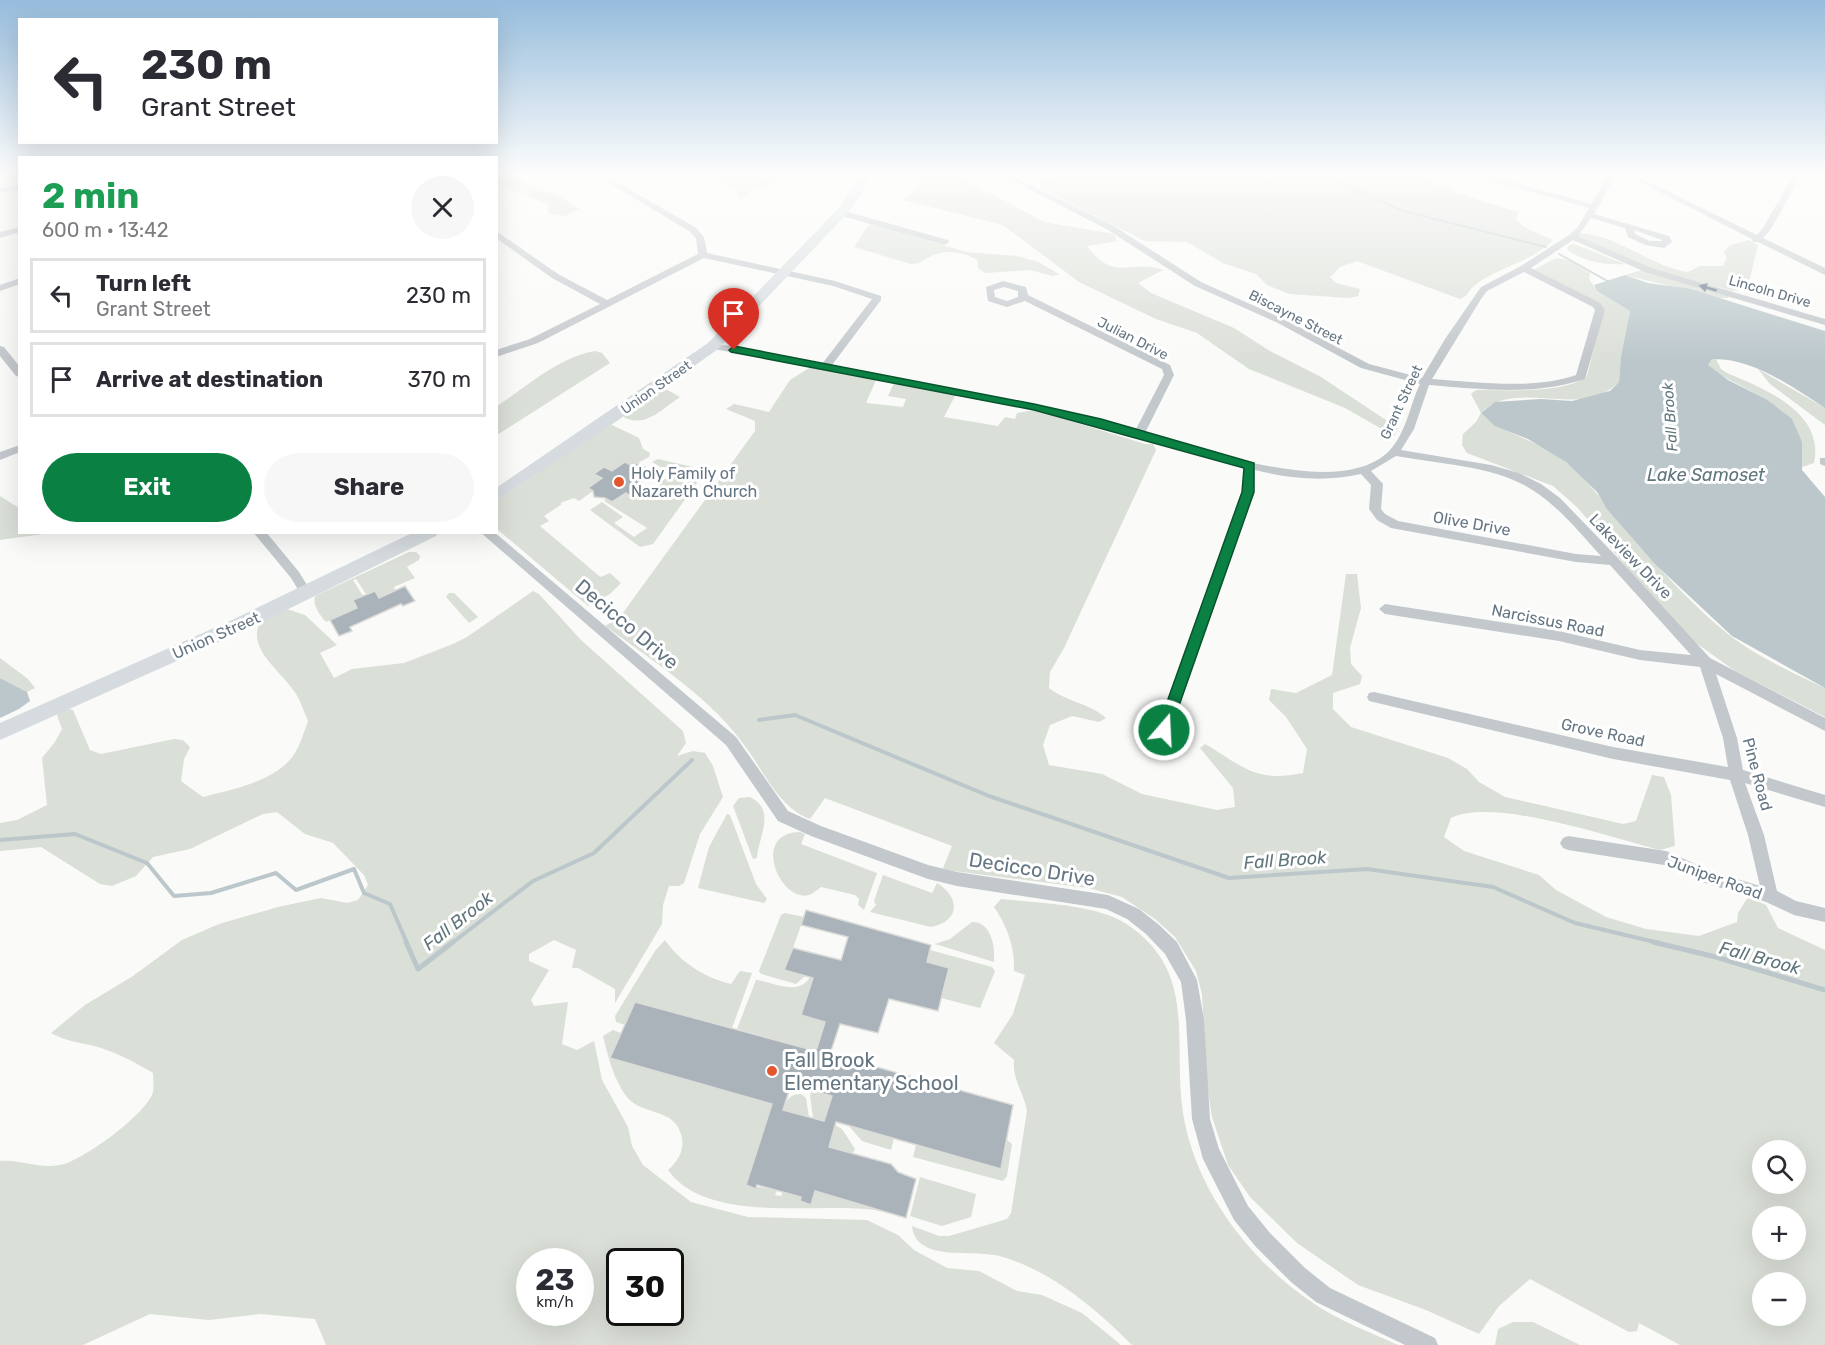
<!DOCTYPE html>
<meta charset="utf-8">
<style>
:root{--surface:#fff;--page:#f7f7f7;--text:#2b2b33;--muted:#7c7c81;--line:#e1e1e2;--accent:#0b8043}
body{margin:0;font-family:Rubik,sans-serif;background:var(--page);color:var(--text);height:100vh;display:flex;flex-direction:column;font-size:22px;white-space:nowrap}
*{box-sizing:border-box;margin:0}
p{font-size:20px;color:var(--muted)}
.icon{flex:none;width:33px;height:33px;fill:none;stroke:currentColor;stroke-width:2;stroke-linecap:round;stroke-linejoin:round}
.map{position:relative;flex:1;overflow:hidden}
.side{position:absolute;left:18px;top:156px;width:480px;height:378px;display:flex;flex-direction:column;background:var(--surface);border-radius:0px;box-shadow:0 6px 24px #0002}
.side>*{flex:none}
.top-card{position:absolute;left:18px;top:18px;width:480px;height:126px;border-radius:0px;box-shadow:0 6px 24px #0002;background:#fff;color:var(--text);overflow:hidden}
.controls{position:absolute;left:1752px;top:1140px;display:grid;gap:12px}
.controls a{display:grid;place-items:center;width:54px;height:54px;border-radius:50%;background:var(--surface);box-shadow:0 6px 24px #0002;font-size:30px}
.speed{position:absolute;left:516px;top:1248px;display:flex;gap:12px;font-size:30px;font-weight:700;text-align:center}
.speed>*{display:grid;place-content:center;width:78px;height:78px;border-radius:50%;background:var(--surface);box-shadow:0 6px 24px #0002;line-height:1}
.speed small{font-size:15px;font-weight:400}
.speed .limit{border:3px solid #111;border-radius:9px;background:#fff;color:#111}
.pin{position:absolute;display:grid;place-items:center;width:51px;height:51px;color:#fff;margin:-62px -26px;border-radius:50% 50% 50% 0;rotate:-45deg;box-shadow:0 0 6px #0007}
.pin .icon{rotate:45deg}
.me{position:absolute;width:66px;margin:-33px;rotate:19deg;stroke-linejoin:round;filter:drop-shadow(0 0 4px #0008)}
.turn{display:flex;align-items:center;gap:21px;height:126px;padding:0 24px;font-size:27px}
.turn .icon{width:78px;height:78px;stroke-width:2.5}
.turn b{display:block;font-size:42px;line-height:51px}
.round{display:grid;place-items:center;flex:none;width:63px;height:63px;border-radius:32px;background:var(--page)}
.head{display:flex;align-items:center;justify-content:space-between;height:102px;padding:0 24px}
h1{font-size:36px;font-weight:700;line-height:45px;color:#1e9e55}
.button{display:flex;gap:12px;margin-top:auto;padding:12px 24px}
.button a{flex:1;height:69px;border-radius:36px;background:var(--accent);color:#fff;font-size:24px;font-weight:700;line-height:69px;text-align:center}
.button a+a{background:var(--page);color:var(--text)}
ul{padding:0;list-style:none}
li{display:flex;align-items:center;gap:18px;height:75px;margin:0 12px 9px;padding:0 12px;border:3px solid var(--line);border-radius:0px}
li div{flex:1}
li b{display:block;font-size:22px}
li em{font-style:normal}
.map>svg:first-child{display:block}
.green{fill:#dadfd7;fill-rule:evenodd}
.water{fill:#bbc7cb}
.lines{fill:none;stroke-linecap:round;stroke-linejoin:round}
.stream-far2{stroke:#bbc7cb;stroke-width:2}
.stream-far1{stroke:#bbc7cb;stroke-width:4}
.stream{stroke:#bbc7cb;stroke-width:5}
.building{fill:#aab3b9;stroke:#dcdcda;stroke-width:1.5;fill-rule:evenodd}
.street{fill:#c3c8cc;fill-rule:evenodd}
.secondary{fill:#d6dbdf;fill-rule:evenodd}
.oneway{fill:#6a7a87}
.route{fill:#0b8043;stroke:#07532c;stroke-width:1.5}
.poi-dot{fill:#e4572e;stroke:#fff;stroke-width:2}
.labels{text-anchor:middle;stroke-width:6;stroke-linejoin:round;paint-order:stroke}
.far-street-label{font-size:14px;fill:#657683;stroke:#fff}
.far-water-label{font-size:15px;font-style:italic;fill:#60757c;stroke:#fff}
.poi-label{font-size:16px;fill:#657683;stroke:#fff;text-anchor:start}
.street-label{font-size:16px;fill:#657683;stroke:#fff}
.water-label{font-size:18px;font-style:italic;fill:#60757c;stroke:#fff}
.near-street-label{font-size:20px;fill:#657683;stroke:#fff}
.near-poi-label{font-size:20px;fill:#657683;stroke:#fff;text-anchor:start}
</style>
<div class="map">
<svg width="1825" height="1345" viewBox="0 0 1825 1345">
<rect width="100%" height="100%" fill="#fafaf8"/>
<!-- green -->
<g class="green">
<polygon points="497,174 512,174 526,184 555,194 579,209 565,216 550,214 547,209 549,205 497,183"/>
<path d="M700,174h87c-14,11 -31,13 -47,24l-5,-8z"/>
<path d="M921,174h34l89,48 70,12 3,7 -30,5c28,38 45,12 76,24l-25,13 13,10 83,35 36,23 51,26 77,51 -4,8 -49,-28 -96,-39 -52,-36 -41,-14 -77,-37 -76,-57 -100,-25 15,-14z"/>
<path d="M1057,174h359l41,19 61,19 -2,7 8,8 29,13c-24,24 -56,27 -79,46 -6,5 -6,10 -14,13l-103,-38 -17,6 -10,10 6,6 24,6 -2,7 -9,2 -60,-4 -22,-9 -11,-11 -33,-11 -36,-21 -42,-1 -105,-53 2,-7z"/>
<path d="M874,224l92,28 51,4 21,6 21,12 -6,2 -23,-6 -45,3 -7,-5v-7c-13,-9 -29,-12 -45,-6 -8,4 -13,9 -22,9l-57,-17 14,-21z"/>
<path d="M1580,233c38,2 71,34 108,39l12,-6h23l4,-8 -3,-6 6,-7 19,-5 9,5 -8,33 -8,12 -9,1 -83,-22 -73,-32z"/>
<path d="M1574,244l51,20c-23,1 -38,-2 -58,-14l2,-5z"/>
<path d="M1556,258l12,2 22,13 -1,6 8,12 33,20 -9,45 -2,26c-38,39 -103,-5 -138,31 25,24 60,27 86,50 28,24 48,55 72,82 28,32 60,67 94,93 28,20 61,36 92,50v29l-90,-46 -43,-31 -59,-65 -55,-67 -25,-22 -86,-33 -5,-8 1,-11 13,-12 5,-9 -10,-19 5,-4c27,0 91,4 111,-14l17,-67 -71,-39z"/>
<polygon points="1642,270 1729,296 1728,298 1719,298 1625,275"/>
<path d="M595,351l7,2 8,10 -113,72v-29c31,-20 60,-48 98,-55z"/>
<path d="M1711,359h5l5,10 6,4c35,15 98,38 87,90l-12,4v-25l-36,-43 -53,-28 -5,-6z"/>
<path d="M811,367l65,13 -10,23 37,4 3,-8 -18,-3 6,-13 62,11 -12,23 54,9 7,-9 10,2 2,-6 18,-3 110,34h8l3,6 -92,198 -14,24 -1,16c18,14 40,15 57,30l-7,4 -27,-6 -22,9 -7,20 6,20 53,9 40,20 75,16 18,-3 -2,-19 -33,-40 5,-4c39,23 51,39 98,29l4,-24 -21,-32 -17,-17 2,-11 25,4 36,-18 14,-101h11l4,34 -11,40 1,16 11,12 -2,8 -27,9v16l18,18 97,31 19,11 12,13 26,15 118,27 13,-3 16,-46 12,2 7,18 4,51 -15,4c-48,-12 -166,-53 -209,-32l-7,19 20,14 75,24 17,15 50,27 40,12 53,7 38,-14 1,-9 10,-16 18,8 12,23 47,22v395h-145l-41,-22 -2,8 -8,1 -99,-53 -31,27 -20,28 -53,-24 -68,-25 -61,-42 -47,-46 -22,-32 -16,-48 -6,-39 -4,-84 -6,-23 -21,-34 -20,-18 -33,-22 -34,-9 -142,-18 -3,-2 9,-22 -127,-48 -15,21c-30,-11 -45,-45 -63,-70 -34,-50 -94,-88 -142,-123l15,-9 135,-186v-10l-29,-12 8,-5 35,8 21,-32zM1762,1150h34v34h-34zM1762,1216h34v34h-34zM1762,1282h34v34h-34z"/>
<polygon points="1758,369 1825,408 1825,425 1770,384"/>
<path d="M662,387l18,10c-17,11 -35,32 -56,20v-2z"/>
<polygon points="610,424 639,438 643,449 650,453 649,457 632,466 595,474 602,478 588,487 593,491 579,501 574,498 560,503 562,504 544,516 549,521 540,526 598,575 601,577 610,573 621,583 610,594 588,606 497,529 496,501"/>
<polygon points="658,459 693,467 704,473 653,544 640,547 590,510 602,502 623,517 614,523 634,537 647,528 604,501 606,499 612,502 626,493 633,498 638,494 641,496 669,476 669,472 652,462"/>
<polygon points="0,496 19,508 20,532 50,533 0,540"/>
<path d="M409,552h7l4,4 -1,4 -12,7 8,11 -21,9 1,3 -13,12 -7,-11 -9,3 -10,-15 -3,1 10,16 -10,5 7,11 -18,3 -16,7c-6,-7 -14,-17 -11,-26z"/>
<path d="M533,591l6,3 42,46 102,91 3,12 -9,13 16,-5 12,2 8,13 10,31 -23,37 -16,49 -5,3h-10l-6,19 -1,19 -47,79v-14l-37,-21h-6l4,-18 -22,-10 -25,14v7l20,9 -18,30 3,6 34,-4 -6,42 15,6 17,-9 8,39 26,47 4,19 11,19 48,37 57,15 119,3 31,15 16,15 33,18 32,3 38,20 25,4 40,18 39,32h-795l-11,-26 -55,-5 -51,6 -59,-6 -67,31h-83v-184c19,-2 38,8 60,4 21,-3 87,-51 93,-73 1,-6 0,-13 0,-19 -17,-10 -33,-19 -52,-25 -19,-6 -32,-5 -50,-15l34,-28 48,-29 49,-36 37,-16 59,-17 43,-9 26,5 11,-3 10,-15 -4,-10 -31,-32 -28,-9 -28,-22 -14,2 -73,35 -37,8 -17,19 -24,10 -12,-2 -59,-37 -41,4v-28l17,-3 30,-15 -5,-47 13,-16 7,-13 -5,-14 8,-7 8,2 17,40 11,4 73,-15 9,1 7,7 -6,12 -3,22 22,16c29,-8 71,-15 90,-41 7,-10 11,-24 15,-35 -4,-9 -7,-19 -12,-27 -12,-21 -52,-46 -35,-73l26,-12 18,6 32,30 -17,8 14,25 18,-9 52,-6 49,-19 14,-7zM530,1262h50v50h-50zM620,1262h50v50h-50z"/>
<polygon points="449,593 454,593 478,617 469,623 446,597"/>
<polygon points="0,658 28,679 35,688 27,692 0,678"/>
<path d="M750,797c27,13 8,41 7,61l-4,1 -20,-53 6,-8z"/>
<polygon points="727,814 730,815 756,884 767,899 764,903 698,888 709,847"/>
<path d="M800,832l5,2 -4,10 76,29 -13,37 -6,-5 1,-6 -4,-4 -34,-8c-3,2 -8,7 -12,8 -29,8 -59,-62 -9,-63z"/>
<path d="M883,875l49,18 5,-10c23,14 24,38 -6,44l-61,-15 6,-7 -2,-4z"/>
<path d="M1001,899c37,4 93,5 124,24 74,48 47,118 58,190 12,77 67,148 130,190 26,18 57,29 85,42h-266c-36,-36 -79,-73 -129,-88 -28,-9 -87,7 -91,-31l27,10h10l58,-17 4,-6 16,-102c-3,-18 -15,-32 -13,-51l-20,-17 19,-29 12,-39 -11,-4c1,-24 -7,-45 -20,-64z"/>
<polygon points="785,913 804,917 785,970 805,976 796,984 761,974 759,971 781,915"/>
<path d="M972,922c20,0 23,25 22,40l-59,-18 15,-5z"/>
<path d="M665,940c15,22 40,38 66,44l9,-13 12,2 -20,55 -97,-26 -10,23 -9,-3 -1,-6 40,-65z"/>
<polygon points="930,950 992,967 995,971 980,1008 941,998 949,968 927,962"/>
<path d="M810,977l3,1 -12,37 24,7 -9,29 -79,-22 19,-49c18,2 42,17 54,-3z"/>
<path d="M613,1030l8,3 -10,25 161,46 -26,81 31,5 -2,5 6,1 2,-4 18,5 -1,4 11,3 15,-48 1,38 79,24c-10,-3 -21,-6 -31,-8 -58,-8 -168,15 -207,-40 10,-9 16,-19 14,-32 -6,-32 -40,-21 -56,-42 -13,-18 -18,-40 -23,-60z"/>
<polygon points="812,1091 832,1094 824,1121 813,1118 810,1095"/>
<path d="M801,1094l5,4 3,19 -26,-7c3,-10 7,-16 18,-16z"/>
<polygon points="835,1125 842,1129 855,1149 852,1154 829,1147"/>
<polygon points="848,1125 894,1138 891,1150 862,1141"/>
<polygon points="1007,1140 1012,1144 1007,1176 1003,1181 913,1157 916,1145 1001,1168"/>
<polygon points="920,1177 976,1194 971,1217 942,1226 910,1216"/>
<polygon points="1513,1322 1533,1322 1580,1345 1495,1345 1498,1329"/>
</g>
<!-- water -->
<g class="water">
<path d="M1625,275l23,8 43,6 134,42v77c-34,-22 -72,-50 -113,-49l-4,6 20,15 38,19 26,20 10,23v28l23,27v191l-93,-52 -77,-72 -48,-55 -10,-17 -31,-30 -38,-23 -33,-13 -14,-13 14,-11 46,-3 31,2 38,-10 9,-9 2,-26 9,-45 -33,-20 -3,-6z"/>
<polygon points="0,678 27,692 30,701 19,709 0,718"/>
</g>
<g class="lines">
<!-- stream-far2 -->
<g class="stream-far2">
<polyline points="1321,174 1403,211 1546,247"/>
<polyline points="1559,254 1611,283"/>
</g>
<!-- stream-far1 -->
<g class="stream-far1">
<polyline points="759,720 795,715 989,796 1229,878 1367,869 1493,887 1575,923 1659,943"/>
<polyline points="0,840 75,834 147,863 174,896 211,893 276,873 296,890 354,869 364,893 390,904 407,943"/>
<polyline points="452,943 533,881 594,853 692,760"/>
</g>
<!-- stream -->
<g class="stream">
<polyline points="406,942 418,969 453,942"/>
<polyline points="1653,942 1716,957 1825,990"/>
</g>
</g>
<!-- building -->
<g class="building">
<polygon points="625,462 632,466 637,463 647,468 641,472 649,477 636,485 644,490 633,498 626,493 612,502 605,498 594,497 593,491 588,488 602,478 594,474 604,467 612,471"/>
<polygon points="405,586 415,601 403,606 401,604 350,627 352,631 339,636 330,620 357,608 353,600 375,591 379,598"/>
<path d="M806,910l125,35 -4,17 22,6 -11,43 -49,-12 -11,34 -38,-9 -10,30 183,51 -12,64 -165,-47 -7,25 62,17 7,8 18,7 -10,39 -91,-27 -4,14 -11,-4 1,-4 -44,-12 -1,4 -10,-4 26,-81 -162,-46 25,-56 181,49 9,-29 -24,-7 12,-37 -29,-8 9,-22 48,12 7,-23 -47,-12zM791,1085l41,11 -8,25 -41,-11z"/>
</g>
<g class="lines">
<!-- street -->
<g class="street">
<path d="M594,174h9l92,53 9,10 3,16 128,28 46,15v4l-49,65 202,39 101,27 29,-56 -2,-6 -137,-68 -18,6 -19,-6 -2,-14 17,-6 23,6 2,8 142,70 4,10 -29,58c59,16 189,65 241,21 20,-18 23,-47 34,-70l-59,-16 -83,-45 -83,-37 -87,-56 -108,-56h9l105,52 87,56 83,37 85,45 53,14 23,-39 36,-52 40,-21 48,-31 9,-8 11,-19 -114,-32 -1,-2h11l106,30 18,-30h8l-23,40 75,22 3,6 -8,6 -19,-3 -17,-8 -3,-9 -34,-10 -13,18 73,32 174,51v6l-180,-53 -72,-32 -42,28 69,35 5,7 -20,69c-50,17 -105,10 -156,6l-15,44 -13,21 90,15 28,8 22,11 19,14 58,60 92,100 115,60v13l-109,-57 21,64 6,32 82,25v12l-80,-24 19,52 13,56 19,10 29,7v14l-31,-7 -28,-13 -64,-20 -38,-17 -96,-15 -5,-2 -3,-5 3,-5 5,-2 98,15 45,20 49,15 -12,-51 -18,-55 -117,-21 -244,-58 -2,-4 2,-4 5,-1 239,55 115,20 -5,-29 -23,-71 -60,-7 -81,-19 -174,-27 -6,-5 6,-5 174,27 81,19 51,5 -81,-90 -34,-3 -185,-34 -14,-8 -8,-11 2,-24 -10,-11c-35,8 -71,5 -106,-4l-1,22 -83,238 -2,4h-10l-2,-4 85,-238 2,-25 -211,-57 -324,-62v-4l4,-1 109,21 50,-65 -39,-13 -129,-28 -166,85 -42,14v-7l34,-11 70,-35 -48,-26 -56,-40v-7l62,43 49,26 91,-46 -2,-16 -7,-7zM1634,230l28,10 1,1h-13l-15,-7zM1524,272l69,35 2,3 -19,65c-43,15 -99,7 -144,4l49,-80 6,-8zM1004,287l14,4v6l-11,4 -12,-4 -1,-7zM1396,456c43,8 102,10 138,35 26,17 46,42 67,65l-25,-2 -178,-33 -13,-7 -4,-5 2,-25 -12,-13z"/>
<polygon points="1624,174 1633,174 1757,235 1763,228 1794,174 1802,174 1771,229 1763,238 1825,268 1825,275 1758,242 1753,242 1752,239"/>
<polygon points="20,185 20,190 0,192 0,188"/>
<polygon points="841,210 948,240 949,242 945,245 838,215 837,213"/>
<polygon points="20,227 20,232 0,238 0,232"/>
<polygon points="20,278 20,284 0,291 0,285"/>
<polygon points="0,346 4,347 20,367 20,377 16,376 0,356"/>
<polygon points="20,445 20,452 0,460 0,452"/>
<polygon points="1820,458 1825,458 1825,466 1820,464"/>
<polygon points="253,532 266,532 299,572 312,593 310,596 302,596 291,578"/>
<polygon points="480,532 494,532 736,737 788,811 821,826 928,865 957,872 1108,895 1139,909 1158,924 1177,942 1197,980 1204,1020 1210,1119 1219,1149 1248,1206 1270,1233 1305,1268 1330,1288 1435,1338 1438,1345 1405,1345 1316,1302 1291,1282 1256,1247 1234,1220 1203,1159 1192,1119 1186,1020 1181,982 1165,954 1146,934 1127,919 1106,909 957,886 928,879 811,836 778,821 726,745"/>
</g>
<!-- secondary -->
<g class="secondary">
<polygon points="858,174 870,174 862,194 845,216 718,349 617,421 496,501 496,488 708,343 837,210 850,193"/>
<polygon points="414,532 438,532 436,536 246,630 0,740 0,723 232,620"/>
</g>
</g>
<!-- one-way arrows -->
<defs><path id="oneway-solid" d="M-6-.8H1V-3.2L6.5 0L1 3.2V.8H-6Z" transform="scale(1.5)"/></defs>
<use class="oneway" href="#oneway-solid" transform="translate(1708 288) rotate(-164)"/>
<!-- sky -->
<linearGradient id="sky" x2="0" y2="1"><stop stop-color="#96bcdc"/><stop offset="0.48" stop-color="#fdfdfc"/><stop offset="1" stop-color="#fdfdfc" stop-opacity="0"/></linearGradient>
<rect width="1825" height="362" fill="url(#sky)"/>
<!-- route -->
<polygon class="route" points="734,346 1034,404 1101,419 1254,463 1254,492 1169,734 1159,734 1157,730 1242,492 1244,468 1034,410 731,352 729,350"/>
<!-- markers -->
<g class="poi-dot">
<circle cx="619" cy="482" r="6"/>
<circle cx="772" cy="1071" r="6"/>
</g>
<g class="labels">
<!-- far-street labels -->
<g class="far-street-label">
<text transform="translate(1770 291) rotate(16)" y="5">Lincoln Drive</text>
<text transform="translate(1296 317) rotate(27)" y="5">Biscayne Street</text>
<text transform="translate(1133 338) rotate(27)" y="5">Julian Drive</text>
<text transform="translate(656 387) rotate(-35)" y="5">Union Street</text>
<text transform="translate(1401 402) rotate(-65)" y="5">Grant Street</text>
</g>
<!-- far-water labels -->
<g class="far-water-label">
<text transform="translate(1670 417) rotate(-94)" y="5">Fall Brook</text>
</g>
<!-- poi labels -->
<g class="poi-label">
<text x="631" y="479">Holy Family of<tspan x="631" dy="18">Nazareth Church</tspan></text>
</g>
<!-- street labels -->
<g class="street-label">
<text transform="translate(1472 523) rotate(10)" y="6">Olive Drive</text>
<text transform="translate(1631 556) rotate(46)" y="6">Lakeview Drive</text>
<text transform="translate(1548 620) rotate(11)" y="6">Narcissus Road</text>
<text transform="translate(216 635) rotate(-24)" y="6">Union Street</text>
<text transform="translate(1603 732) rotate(12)" y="6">Grove Road</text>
<text transform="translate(1758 774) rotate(75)" y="6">Pine Road</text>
<text transform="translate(1715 877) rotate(20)" y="6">Juniper Road</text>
</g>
<!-- water labels -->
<g class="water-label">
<text x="1706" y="481">Lake Samoset</text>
<text transform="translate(1285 860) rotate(-4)" y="6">Fall Brook</text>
<text transform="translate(458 921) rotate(-38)" y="6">Fall Brook</text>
<text transform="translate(1760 958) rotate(15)" y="6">Fall Brook</text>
</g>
<!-- near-street labels -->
<g class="near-street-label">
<text transform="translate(627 624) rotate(40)" y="7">Decicco Drive</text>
<text transform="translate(1032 869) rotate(9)" y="7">Decicco Drive</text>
</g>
<!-- near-poi labels -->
<g class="near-poi-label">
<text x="784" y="1067">Fall Brook<tspan x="784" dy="23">Elementary School</tspan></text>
</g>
</g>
</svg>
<div class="controls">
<a><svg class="icon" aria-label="search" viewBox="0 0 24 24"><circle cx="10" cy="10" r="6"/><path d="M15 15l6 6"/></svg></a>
<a>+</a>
<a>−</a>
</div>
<div class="speed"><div>23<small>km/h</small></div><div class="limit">30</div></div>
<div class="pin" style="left:734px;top:350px;background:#d93025"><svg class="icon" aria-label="arrive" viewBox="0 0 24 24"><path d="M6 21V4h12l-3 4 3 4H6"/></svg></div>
<svg class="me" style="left:1164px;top:730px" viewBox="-20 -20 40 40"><circle r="17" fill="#0b8043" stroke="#fff" stroke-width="3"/><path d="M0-11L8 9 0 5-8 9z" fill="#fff"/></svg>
<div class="top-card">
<div class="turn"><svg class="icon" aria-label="left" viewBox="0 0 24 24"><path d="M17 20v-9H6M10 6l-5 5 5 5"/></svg><div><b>230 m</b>Grant Street</div></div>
</div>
<section class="side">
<div class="head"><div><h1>2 min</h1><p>600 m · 13:42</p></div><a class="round"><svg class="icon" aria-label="close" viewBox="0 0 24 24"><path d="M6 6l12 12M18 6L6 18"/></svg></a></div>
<ul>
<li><svg class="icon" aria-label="left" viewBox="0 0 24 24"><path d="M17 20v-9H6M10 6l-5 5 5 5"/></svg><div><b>Turn left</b><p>Grant Street</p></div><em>230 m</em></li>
<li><svg class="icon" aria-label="arrive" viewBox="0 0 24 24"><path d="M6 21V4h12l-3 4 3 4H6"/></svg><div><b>Arrive at destination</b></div><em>370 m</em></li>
</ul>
<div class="button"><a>Exit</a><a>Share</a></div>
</section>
</div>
